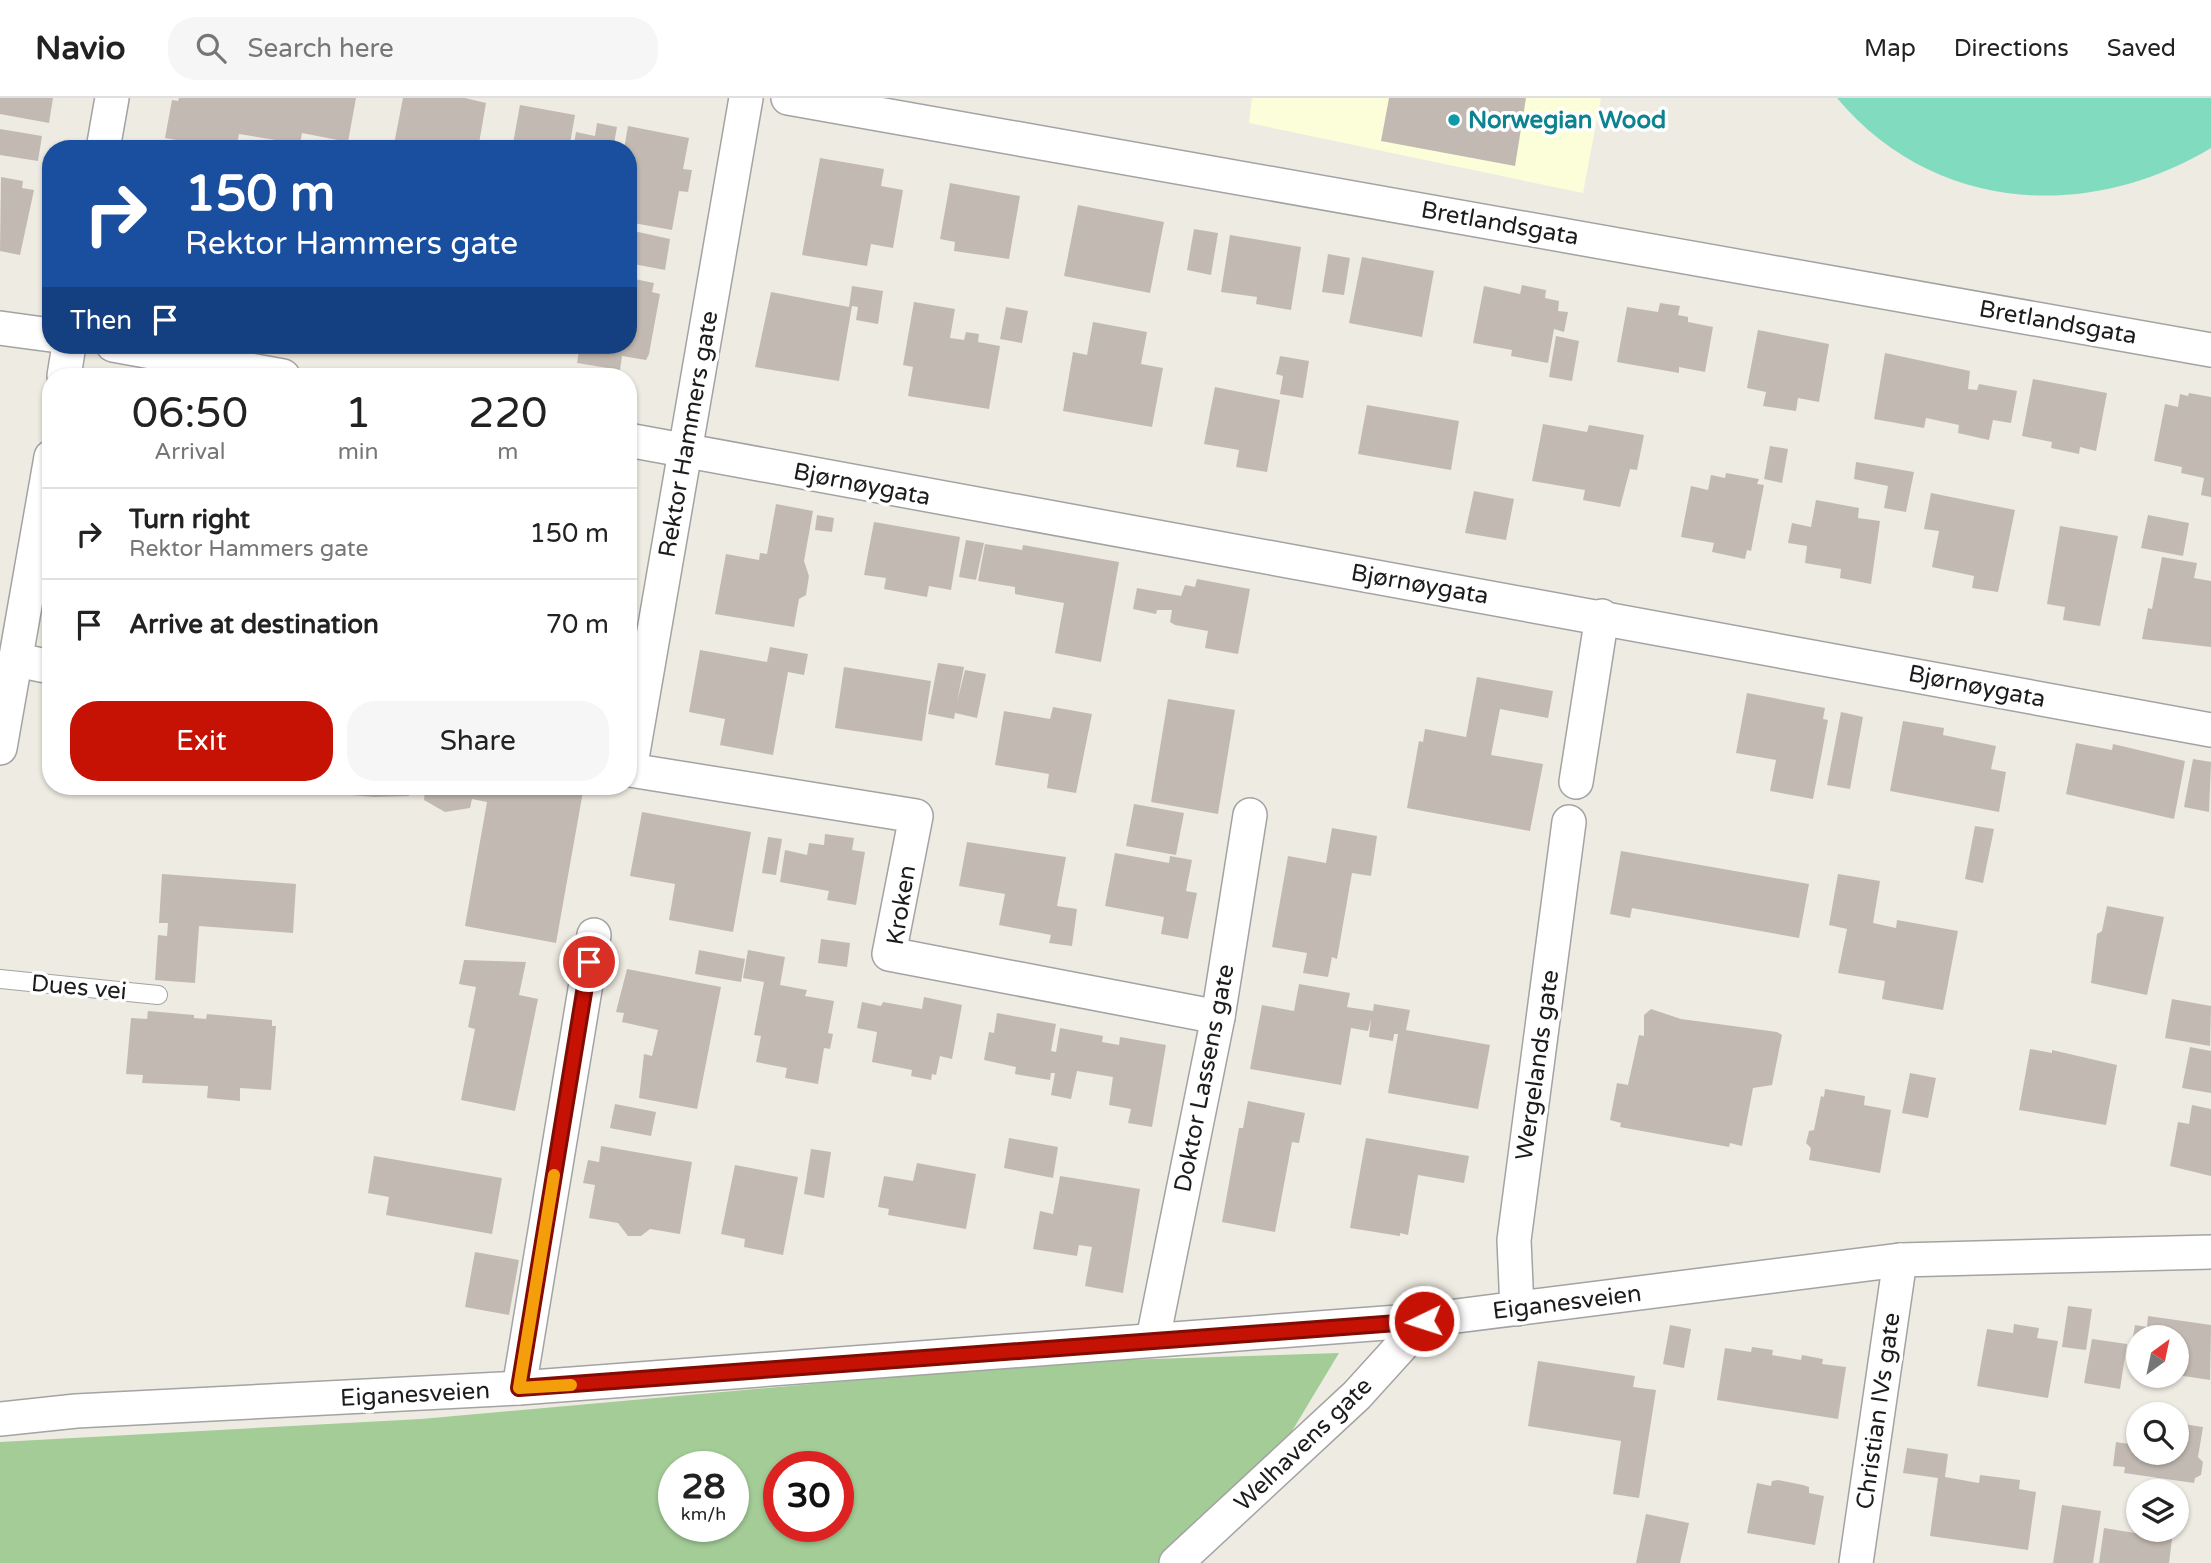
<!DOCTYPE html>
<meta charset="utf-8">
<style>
:root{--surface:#fff;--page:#f6f6f6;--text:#222;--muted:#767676;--line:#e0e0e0;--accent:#c51204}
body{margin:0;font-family:"Varela Round",sans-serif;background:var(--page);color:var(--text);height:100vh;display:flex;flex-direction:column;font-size:26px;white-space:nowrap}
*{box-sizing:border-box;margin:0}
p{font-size:23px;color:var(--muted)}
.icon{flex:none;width:38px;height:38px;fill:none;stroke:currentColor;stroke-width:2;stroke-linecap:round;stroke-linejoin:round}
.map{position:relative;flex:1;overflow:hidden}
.details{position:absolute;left:42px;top:270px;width:595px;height:427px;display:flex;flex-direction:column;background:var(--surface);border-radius:28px;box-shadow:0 2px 5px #0004}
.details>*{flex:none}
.guide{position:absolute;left:42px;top:42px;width:595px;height:214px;border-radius:28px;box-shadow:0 2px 5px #0004;background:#1a4fa0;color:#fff;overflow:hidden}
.needle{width:46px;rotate:33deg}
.tools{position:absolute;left:2126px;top:1227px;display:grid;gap:14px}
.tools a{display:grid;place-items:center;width:63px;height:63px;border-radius:50%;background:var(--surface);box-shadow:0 2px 5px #0004;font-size:35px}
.speed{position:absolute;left:658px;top:1353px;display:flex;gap:14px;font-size:35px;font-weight:700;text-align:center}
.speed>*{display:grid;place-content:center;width:91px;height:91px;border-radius:50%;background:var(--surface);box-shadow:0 2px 5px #0004;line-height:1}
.speed small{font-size:18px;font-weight:400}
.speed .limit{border:10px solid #d22;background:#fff;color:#111}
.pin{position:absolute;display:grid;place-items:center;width:60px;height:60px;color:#fff;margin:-30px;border:4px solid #fff;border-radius:50%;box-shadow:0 2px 7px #0007}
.me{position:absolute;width:77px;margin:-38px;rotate:266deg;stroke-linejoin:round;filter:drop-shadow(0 0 5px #0008)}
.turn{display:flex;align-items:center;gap:24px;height:147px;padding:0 28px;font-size:32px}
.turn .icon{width:91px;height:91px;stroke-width:2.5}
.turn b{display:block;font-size:49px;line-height:60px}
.then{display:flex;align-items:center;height:66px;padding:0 28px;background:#0003;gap:14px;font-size:26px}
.eta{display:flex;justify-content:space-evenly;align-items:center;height:119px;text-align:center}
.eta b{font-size:42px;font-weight:600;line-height:49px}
.cta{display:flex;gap:14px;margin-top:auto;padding:14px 28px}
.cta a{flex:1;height:80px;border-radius:28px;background:var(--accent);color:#fff;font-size:28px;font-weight:600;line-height:80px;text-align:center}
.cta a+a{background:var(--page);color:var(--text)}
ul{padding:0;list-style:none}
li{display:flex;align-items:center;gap:21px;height:91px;padding:0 28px;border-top:2px solid var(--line)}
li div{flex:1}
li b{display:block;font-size:26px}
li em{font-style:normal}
header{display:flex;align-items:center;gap:42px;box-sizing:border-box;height:98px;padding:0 35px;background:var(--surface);border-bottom:2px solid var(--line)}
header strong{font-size:33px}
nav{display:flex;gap:38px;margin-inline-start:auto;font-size:24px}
.search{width:490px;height:63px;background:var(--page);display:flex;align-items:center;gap:18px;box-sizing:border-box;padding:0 24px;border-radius:28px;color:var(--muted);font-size:26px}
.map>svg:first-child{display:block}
.education{fill:#fcfeda}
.forest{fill:#a3cc97;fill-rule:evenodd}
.pitch{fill:#81dcbf}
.building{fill:#c2bab2}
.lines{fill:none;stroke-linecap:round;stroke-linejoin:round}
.lane-casing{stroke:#a3a3a3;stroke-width:20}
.street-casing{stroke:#a3a3a3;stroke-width:36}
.lane{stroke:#fff;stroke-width:18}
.street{stroke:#fff;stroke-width:33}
.route-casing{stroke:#800c03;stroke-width:18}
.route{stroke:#c51204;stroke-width:12}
.slow{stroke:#f59e0b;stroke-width:12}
.culture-dot{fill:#0f9aa8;stroke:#fff;stroke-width:2.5}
.labels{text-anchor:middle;stroke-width:7;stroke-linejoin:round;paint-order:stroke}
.culture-label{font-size:24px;font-weight:bold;fill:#0d838f;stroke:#fff;text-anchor:start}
.street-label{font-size:24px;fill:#1c1c1c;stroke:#fff}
</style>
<header>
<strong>Navio</strong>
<div class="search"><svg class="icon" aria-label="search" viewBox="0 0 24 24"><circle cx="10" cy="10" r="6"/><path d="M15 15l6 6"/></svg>Search here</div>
<nav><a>Map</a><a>Directions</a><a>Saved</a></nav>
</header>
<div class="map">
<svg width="2211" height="1465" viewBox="0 0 2211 1465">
<rect width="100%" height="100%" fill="#eeebe2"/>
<!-- education -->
<polygon class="education" points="1252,0 1601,0 1583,95 1249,25"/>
<!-- forest -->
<path class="forest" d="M1339,1255l-59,98 -122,112h-1158v-121l421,-23 637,-57zM674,1368h59v60h-59zM779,1368h59v60h-59z"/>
<!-- pitch -->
<path class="pitch" d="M1837,0h374v50c-123,74 -278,65 -374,-50z"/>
<!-- building -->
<g class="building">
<polygon points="0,0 53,0 49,25 0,16"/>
<polygon points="179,0 356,0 348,44 302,35 300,46 239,36 236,51 181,51 182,43 165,40 172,2 178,3"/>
<polygon points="403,0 465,0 486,5 478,51 419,51 394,46"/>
<polygon points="1389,0 1526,0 1515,68 1381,43"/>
<polygon points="520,7 575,17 569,51 512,51"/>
<polygon points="597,25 617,29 613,51 573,51 576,34 595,38"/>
<polygon points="628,28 689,40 683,71 692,72 688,94 679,93 672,132 628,124 628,51 624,51"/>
<polygon points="0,31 42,38 38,63 0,57"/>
<polygon points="820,60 884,71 881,88 903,92 893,150 871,146 867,168 802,157"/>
<polygon points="1,79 23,83 22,90 34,92 20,157 0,153"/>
<polygon points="950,85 1020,98 1009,161 954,153 955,144 940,141"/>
<polygon points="1078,107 1164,124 1150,195 1064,178"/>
<polygon points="1194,131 1218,135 1211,177 1187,172"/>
<polygon points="629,132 670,141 665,172 628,165"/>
<polygon points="1230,137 1301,149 1291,212 1256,206 1257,199 1221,194"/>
<polygon points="1328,156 1350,160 1344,197 1322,194"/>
<polygon points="1362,159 1434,173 1422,239 1349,225"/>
<polygon points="630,180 654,185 652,194 660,196 649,256 646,262 622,258 620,272 577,265 580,247 628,247"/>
<polygon points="1522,187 1546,192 1545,200 1559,203 1558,213 1568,214 1564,234 1554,231 1548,265 1511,258 1512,252 1473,245 1484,188 1520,196"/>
<polygon points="852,188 883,193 878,226 856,222 858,209 852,208 839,283 755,269 771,194 849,209"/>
<polygon points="914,204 955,211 950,240 964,242 966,234 979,236 978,244 1000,248 989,311 908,298 913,269 903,267"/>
<polygon points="1660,205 1680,208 1678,217 1688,219 1688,224 1713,229 1705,274 1679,269 1679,275 1617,264 1627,209 1658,214"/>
<polygon points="1006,209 1028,213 1022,245 1000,241"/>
<polygon points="1093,224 1147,234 1141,266 1163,270 1152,329 1063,313 1073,254 1087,257"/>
<polygon points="1758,232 1829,246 1819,304 1798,300 1796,313 1763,308 1766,294 1747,290"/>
<polygon points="1556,238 1579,243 1572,283 1549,279"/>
<polygon points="1885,255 1970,273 1968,291 1977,292 1979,286 2017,293 2011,325 1993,322 1989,342 1958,335 1959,327 1926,320 1924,330 1874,321"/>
<polygon points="1280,258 1309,263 1303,300 1280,296 1283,278 1276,276"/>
<polygon points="2033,281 2107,295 2096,353 2080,349 2079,356 2051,350 2052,344 2022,338"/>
<polygon points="1215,289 1280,302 1267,374 1236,369 1239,352 1204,346"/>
<polygon points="2189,295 2211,299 2211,399 2201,397 2204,380 2181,375 2182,369 2154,363 2165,306 2178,309 2180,296 2188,298"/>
<polygon points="1367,307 1459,323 1451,372 1358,356"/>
<polygon points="1543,326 1587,334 1589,327 1644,337 1637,372 1630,371 1620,409 1583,402 1585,392 1532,383"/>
<polygon points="1770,348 1788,351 1782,385 1764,381"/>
<polygon points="1856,364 1914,374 1906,414 1884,410 1888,388 1854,381"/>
<polygon points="1726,375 1759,381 1757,386 1764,387 1751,453 1747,452 1745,461 1712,454 1714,445 1681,439 1691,388 1708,392 1711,377 1725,380"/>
<polygon points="1474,393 1514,401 1506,442 1465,435"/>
<polygon points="1931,395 2015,412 1998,494 1972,490 1974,478 1932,469 1939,433 1924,431"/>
<polygon points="1816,402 1859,410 1858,420 1880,423 1871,486 1840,480 1841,471 1805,465 1807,448 1788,445 1792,425 1811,429"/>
<polygon points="776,406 813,413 804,463 809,478 806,497 799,501 794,529 715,516 726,456 759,462 760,455 767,456"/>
<polygon points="817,417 834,420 832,434 815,432"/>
<polygon points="2148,417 2189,425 2183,458 2141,450"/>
<polygon points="874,424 960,439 951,492 929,488 927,499 884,491 886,480 864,477"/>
<polygon points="2060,428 2118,438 2100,528 2063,522 2065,509 2047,506"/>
<polygon points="966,442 984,445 976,482 959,479"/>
<polygon points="985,446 1022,452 1023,447 1119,464 1101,564 1055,555 1064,505 1015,496 1015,489 978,483"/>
<polygon points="2162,459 2197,465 2194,480 2211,483 2211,549 2142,541 2148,510 2152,511"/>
<polygon points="1197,481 1250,491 1238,556 1205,550 1208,533 1175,527 1170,524 1172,512 1157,512 1156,516 1133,511 1137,490 1181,498 1185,487 1195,489"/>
<polygon points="770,549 808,556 804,577 788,574 773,657 720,647 725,621 689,614 700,552 767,564"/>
<polygon points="938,565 964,569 957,604 965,572 986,576 977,620 955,615 954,621 928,616"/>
<polygon points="844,569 931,583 922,643 835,630"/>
<polygon points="1477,579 1553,593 1548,620 1500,611 1491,657 1543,666 1530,733 1407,710 1419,643 1423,644 1425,631 1466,639"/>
<polygon points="1747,595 1825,610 1823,621 1828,622 1813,701 1770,693 1776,662 1736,655"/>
<polygon points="1168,601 1235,612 1218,716 1151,704"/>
<polygon points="1053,609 1092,616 1076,695 1047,690 1049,676 995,667 1004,613 1050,621"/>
<polygon points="1841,614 1863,619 1850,691 1827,687"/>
<polygon points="1903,623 1944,630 1943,637 1996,648 1991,671 2006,674 1999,714 1890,693"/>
<polygon points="2076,645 2112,652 2113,646 2185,663 2174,721 2066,696"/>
<polygon points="2193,661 2211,664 2209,714 2184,709"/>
<polygon points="244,688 584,688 556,845 465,828 487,704 472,701 470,710 445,714 424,702 425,692 410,689 409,698 374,699"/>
<polygon points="1134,706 1184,715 1176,757 1126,748"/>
<polygon points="642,714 751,734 733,834 669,822 675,786 630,778"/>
<polygon points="1975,728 1994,731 1983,785 1965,781"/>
<polygon points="1332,730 1377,738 1371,778 1352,775 1337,861 1332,859 1328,879 1303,875 1307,855 1272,849 1288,758 1326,765"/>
<polygon points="825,736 854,740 852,752 865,754 856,807 827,802 829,793 780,784 785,752 807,757 809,745 824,747"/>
<polygon points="768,739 782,741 776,777 762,775"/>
<polygon points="967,744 1066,759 1057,808 1077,811 1072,848 1049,845 1051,837 999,827 1005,796 959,788"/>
<polygon points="1621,753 1809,786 1799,840 1632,810 1630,820 1610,816"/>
<polygon points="1115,755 1169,765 1170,758 1192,762 1186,793 1197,795 1188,841 1161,836 1164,819 1105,808"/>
<polygon points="162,776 296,786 293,835 199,828 195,885 155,882 158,837 167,838 168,825 159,825"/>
<polygon points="1838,776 1880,783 1873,825 1896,830 1897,822 1958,833 1943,912 1882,901 1885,883 1838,875 1847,831 1829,827"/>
<polygon points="2107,808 2164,819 2147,897 2091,885 2097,836 2102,833"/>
<polygon points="821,841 850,845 847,869 818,865"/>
<polygon points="699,852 745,861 741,884 695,876"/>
<polygon points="748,852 785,859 780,887 807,892 805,898 834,903 828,935 833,936 830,951 824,950 818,986 785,980 787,970 756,964 761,938 754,937 764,884 743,880"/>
<polygon points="464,862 526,864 519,897 538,901 515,1013 461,1002 475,931 468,929 476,889 459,886"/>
<polygon points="627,871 721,889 697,1011 639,1000 644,956 652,958 658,932 622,924 624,915 616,914"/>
<polygon points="1299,886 1350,895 1347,909 1373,913 1374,906 1410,912 1406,932 1490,947 1478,1011 1388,995 1398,936 1394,936 1393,943 1369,939 1371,921 1368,933 1351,930 1341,987 1250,971 1262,907 1294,913"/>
<polygon points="924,899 962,907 952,961 940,958 936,977 932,976 931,982 911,978 912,972 872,964 877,934 857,930 862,904 881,908 883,904 922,911"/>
<polygon points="2172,901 2211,908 2210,948 2165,940"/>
<polygon points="1651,911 1681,921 1777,934 1782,937 1772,987 1753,990 1742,1048 1730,1045 1729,1049 1620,1029 1621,1025 1610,1022 1617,985 1628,987 1639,937 1644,938 1644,917"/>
<polygon points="148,913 194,917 194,920 206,921 207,916 272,922 272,928 276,928 271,992 240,990 240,1003 207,1000 208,988 142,985 143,977 126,976 131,920 147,921"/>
<polygon points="997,915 1056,926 1051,953 1056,954 1060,930 1103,938 1102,944 1119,947 1120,939 1166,947 1152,1029 1128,1025 1131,1011 1109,1007 1113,979 1077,973 1071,1001 1051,997 1055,975 1051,975 1050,982 1015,976 1016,969 984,962 989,934 994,935"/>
<polygon points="2190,949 2211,953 2211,995 2182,990"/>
<polygon points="2030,951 2052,955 2052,952 2117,967 2106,1027 2019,1012"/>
<polygon points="1910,975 1936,980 1928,1020 1902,1015"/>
<polygon points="1825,991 1865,998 1864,1007 1891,1012 1880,1075 1809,1062 1811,1050 1806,1045 1809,1033 1814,1032 1821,998 1824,999"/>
<polygon points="1248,1003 1305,1015 1299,1045 1292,1044 1275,1134 1222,1124 1239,1030 1243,1030"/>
<polygon points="615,1006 656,1014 651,1038 610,1030"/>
<polygon points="2192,1007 2211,1011 2211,1078 2170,1068 2178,1024 2189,1026"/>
<polygon points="1009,1040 1058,1049 1053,1080 1004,1070"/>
<polygon points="1366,1040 1469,1058 1464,1085 1418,1077 1408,1137 1400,1135 1400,1138 1350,1130"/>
<polygon points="601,1048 692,1064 680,1136 650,1131 641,1138 628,1138 618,1125 589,1120 595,1087 583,1085 588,1062 599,1064"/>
<polygon points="811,1051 831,1054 824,1100 804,1096"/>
<polygon points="374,1058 502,1080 492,1136 386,1117 389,1099 368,1095"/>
<polygon points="917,1065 976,1076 966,1131 888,1117 889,1111 878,1109 884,1078 913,1083"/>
<polygon points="735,1067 798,1079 783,1157 744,1149 745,1141 721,1136"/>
<polygon points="1060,1078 1140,1091 1123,1195 1085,1188 1092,1149 1079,1147 1077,1158 1033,1151 1040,1113 1053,1116"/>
<polygon points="475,1154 519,1162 509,1217 465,1209"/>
<polygon points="2068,1208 2092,1211 2086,1252 2062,1249"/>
<polygon points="2148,1218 2211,1227 2210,1282 2177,1277 2177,1239 2138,1239 2138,1271 2128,1269 2135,1227 2147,1229"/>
<polygon points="2014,1226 2039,1230 2037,1240 2058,1243 2048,1300 1977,1288 1987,1231 2013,1235"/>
<polygon points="1670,1227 1691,1231 1684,1270 1663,1266"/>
<polygon points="2092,1241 2127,1246 2120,1291 2084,1285"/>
<polygon points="1752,1249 1773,1252 1772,1257 1801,1262 1802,1257 1823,1261 1822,1266 1846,1269 1838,1321 1717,1302 1725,1250 1751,1254"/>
<polygon points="1538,1263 1635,1278 1633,1289 1656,1292 1639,1400 1613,1396 1621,1343 1528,1328"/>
<polygon points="2133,1318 2138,1319 2138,1354 2177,1354 2177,1325 2203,1329 2198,1359 2203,1364 2201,1377 2195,1380 2194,1385 2124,1375 2125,1369 2113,1368 2116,1344 2129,1346"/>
<polygon points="1907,1350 1948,1356 1945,1379 1979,1385 1980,1377 2020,1382 2019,1391 2036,1394 2028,1452 1930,1438 1938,1380 1903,1375"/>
<polygon points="1778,1382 1803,1387 1809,1389 1809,1395 1824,1398 1815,1447 1747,1435 1757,1385 1771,1388 1772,1383"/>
<polygon points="2062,1407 2101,1413 2093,1465 2053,1465"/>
<polygon points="1646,1416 1689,1425 1680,1465 1636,1465"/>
<polygon points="2104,1430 2172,1441 2169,1465 2099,1465"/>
</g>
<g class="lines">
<!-- lane casing -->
<g class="lane-casing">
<polyline id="lane" points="0,881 158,897"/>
</g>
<!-- street casing -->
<g class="street-casing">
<g id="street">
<polyline points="746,0 630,672 916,718 889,856 1218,919"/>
<polyline points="788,0 2211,252"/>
<polyline points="103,51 112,0"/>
<polyline points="0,230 51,237"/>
<polyline points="113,247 283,278"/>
<polyline points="64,278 69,247"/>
<polyline points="628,342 2211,632"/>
<polyline points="17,562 51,569"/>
<polyline points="0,650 51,359"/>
<polyline points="1576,684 1602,518"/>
<polyline points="1517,1211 1514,1142 1569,724"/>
<polyline points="1153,1241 1218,919 1250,717"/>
<polyline points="519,1290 594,837"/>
<polyline points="0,1321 76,1313 519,1290 1425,1222 1900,1162 2211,1154"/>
<polyline points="1176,1465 1357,1297 1425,1222"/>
<polyline points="1856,1465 1900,1162"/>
</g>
</g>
<!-- lane -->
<use href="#lane" class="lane"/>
<!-- street -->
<use href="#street" class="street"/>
</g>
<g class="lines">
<!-- route casing -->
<g class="route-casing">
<polyline id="route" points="589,864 519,1290 1424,1223"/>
</g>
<!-- route -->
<use href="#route" class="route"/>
<!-- slow -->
<polyline class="slow" points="554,1077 519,1290 571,1287"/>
</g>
<!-- markers -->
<circle class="culture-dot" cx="1454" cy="22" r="7"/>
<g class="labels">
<!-- culture labels -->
<g class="culture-label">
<text x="1468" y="30">Norwegian Wood</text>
</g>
<!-- street labels -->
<g class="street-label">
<text transform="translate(1500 125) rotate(10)" y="8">Bretlandsgata</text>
<text transform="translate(2058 224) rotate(10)" y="8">Bretlandsgata</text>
<text transform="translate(688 336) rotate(-80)" y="8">Rektor Hammers gate</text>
<text transform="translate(862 386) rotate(11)" y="8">Bjørnøygata</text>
<text transform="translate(1420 486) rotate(10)" y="8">Bjørnøygata</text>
<text transform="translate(1977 588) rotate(11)" y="8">Bjørnøygata</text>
<text transform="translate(901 807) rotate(-81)" y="8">Kroken</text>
<text transform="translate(79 889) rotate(5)" y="8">Dues vei</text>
<text transform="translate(1537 967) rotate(-82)" y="8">Wergelands gate</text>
<text transform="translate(1204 980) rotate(-79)" y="8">Doktor Lassens gate</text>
<text transform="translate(1567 1204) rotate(-7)" y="8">Eiganesveien</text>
<text transform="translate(415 1296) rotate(-3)" y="8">Eiganesveien</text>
<text transform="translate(1878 1313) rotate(-82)" y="8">Christian IVs gate</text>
<text transform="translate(1303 1346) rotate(-44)" y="8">Welhavens gate</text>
</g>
</g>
</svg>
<div class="tools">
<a><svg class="needle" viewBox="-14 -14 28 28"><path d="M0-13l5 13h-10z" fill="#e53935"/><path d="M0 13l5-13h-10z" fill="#767676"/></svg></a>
<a><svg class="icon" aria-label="search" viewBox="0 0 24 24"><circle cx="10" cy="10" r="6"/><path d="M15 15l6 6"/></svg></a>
<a><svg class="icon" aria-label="layers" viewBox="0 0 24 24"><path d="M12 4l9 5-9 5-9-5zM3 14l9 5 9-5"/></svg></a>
</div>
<div class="speed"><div>28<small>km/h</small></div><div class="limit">30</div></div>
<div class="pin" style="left:589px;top:864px;background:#d93025"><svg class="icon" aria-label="arrive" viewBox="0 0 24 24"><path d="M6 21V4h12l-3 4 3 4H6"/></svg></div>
<svg class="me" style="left:1424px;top:1223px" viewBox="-20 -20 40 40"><circle r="17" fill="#c51204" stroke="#fff" stroke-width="3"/><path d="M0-11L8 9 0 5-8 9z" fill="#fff"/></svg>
<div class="guide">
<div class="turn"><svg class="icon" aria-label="right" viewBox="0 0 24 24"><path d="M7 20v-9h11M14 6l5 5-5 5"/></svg><div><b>150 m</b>Rektor Hammers gate</div></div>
<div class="then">Then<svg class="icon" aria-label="arrive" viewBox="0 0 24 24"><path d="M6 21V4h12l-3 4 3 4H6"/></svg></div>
</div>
<section class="details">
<div class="eta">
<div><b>06:50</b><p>Arrival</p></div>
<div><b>1</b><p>min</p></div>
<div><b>220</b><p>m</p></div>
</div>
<ul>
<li><svg class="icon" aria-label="right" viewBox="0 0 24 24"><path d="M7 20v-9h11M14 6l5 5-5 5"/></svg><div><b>Turn right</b><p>Rektor Hammers gate</p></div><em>150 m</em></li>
<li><svg class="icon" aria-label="arrive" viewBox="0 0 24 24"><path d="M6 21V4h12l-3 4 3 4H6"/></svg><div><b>Arrive at destination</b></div><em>70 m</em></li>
</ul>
<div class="cta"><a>Exit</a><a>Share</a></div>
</section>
</div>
